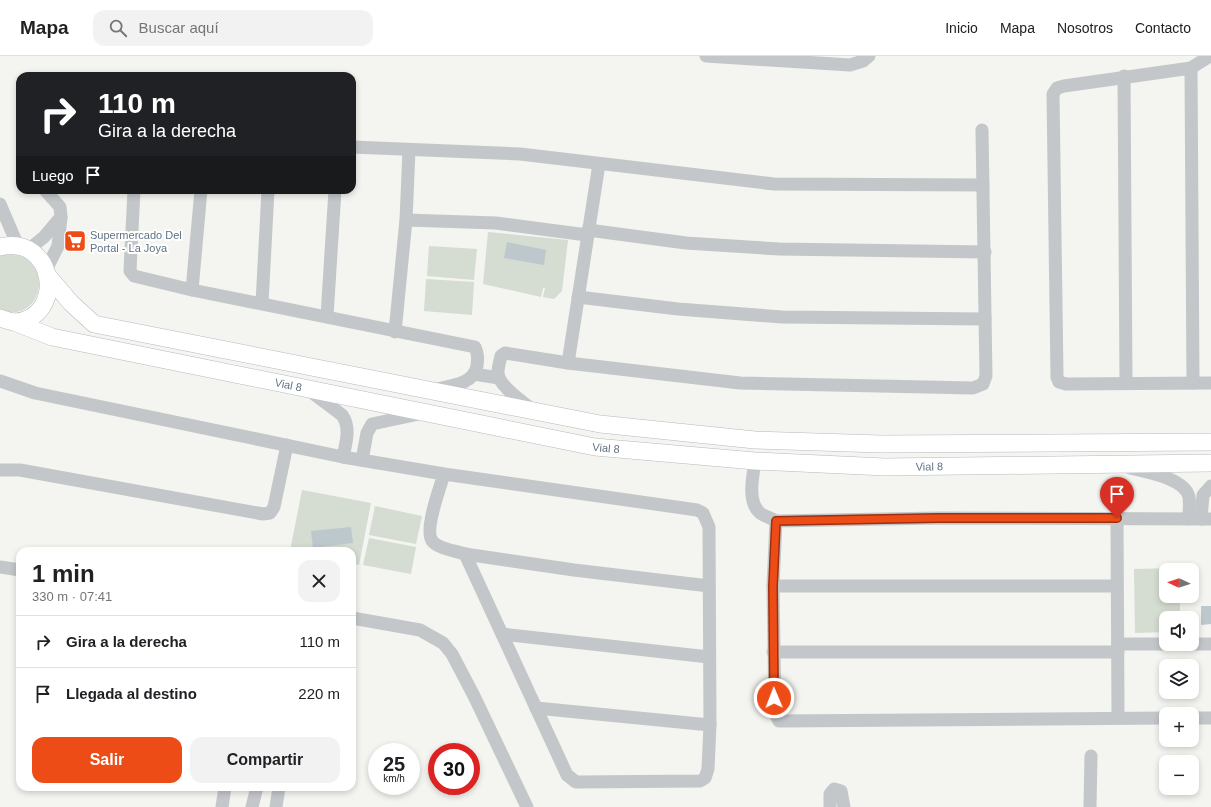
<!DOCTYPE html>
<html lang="es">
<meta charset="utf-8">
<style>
:root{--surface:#fff;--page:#f2f2f2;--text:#202124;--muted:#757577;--line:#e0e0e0;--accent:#ee4c16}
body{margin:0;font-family:Arial,sans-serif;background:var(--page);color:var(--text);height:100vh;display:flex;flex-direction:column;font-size:15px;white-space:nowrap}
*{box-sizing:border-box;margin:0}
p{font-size:13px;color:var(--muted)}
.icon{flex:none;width:22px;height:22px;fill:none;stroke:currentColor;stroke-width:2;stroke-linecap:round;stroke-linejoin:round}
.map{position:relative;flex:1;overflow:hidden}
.side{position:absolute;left:16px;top:491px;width:340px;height:244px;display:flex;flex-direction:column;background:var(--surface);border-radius:12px;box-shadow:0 2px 6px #0003}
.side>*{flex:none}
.guide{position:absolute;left:16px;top:16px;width:340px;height:122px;border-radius:12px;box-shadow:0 2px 6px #0003;background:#202124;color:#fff;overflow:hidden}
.needle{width:26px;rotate:274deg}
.tools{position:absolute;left:1159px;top:507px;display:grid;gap:8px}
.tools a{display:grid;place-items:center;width:40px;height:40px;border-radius:8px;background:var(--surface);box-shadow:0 2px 6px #0003;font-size:20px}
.speed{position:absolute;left:368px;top:687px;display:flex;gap:8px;font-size:20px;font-weight:700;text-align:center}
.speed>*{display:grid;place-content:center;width:52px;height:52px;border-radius:50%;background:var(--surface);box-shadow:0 2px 6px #0003;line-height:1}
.speed small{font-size:10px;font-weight:400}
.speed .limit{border:6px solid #d22;background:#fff;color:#111}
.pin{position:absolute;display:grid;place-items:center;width:34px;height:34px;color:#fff;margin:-41px -17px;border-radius:50% 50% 50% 0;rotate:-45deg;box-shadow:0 0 4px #0007}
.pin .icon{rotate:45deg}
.me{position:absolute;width:44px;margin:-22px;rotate:359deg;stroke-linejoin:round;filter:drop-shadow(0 0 3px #0008)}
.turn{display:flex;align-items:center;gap:14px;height:84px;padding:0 16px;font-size:18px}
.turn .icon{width:52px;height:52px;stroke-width:2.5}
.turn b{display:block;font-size:28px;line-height:34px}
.then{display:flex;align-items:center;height:38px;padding:0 16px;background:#0003;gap:8px;font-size:15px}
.round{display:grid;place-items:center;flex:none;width:42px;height:42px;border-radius:12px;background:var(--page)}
.summary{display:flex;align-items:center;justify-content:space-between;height:68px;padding:0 16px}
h1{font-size:24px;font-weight:700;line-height:30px}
.action{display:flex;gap:8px;margin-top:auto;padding:8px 16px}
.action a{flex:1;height:46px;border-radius:12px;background:var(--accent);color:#fff;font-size:16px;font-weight:700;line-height:46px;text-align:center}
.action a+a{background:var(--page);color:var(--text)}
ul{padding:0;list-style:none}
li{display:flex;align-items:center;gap:12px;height:52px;padding:0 16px;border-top:1px solid var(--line)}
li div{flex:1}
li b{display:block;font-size:15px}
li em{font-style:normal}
header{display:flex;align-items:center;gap:24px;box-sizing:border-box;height:56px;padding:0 20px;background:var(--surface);border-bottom:1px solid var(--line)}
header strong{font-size:19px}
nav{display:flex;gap:22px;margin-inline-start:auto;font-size:14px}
.search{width:280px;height:36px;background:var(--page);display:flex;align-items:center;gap:10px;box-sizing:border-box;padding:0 14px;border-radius:12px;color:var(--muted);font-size:15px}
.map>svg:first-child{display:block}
.green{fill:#d5dcd1}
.water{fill:#bdc8cd}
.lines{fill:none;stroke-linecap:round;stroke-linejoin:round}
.major-casing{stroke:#b6babe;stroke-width:18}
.minor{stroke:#c3c7ca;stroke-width:13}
.major{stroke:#fff;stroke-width:17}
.route-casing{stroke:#9b310e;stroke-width:10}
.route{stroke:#ee4c16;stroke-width:7}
.labels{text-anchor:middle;stroke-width:4;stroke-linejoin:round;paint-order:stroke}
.poi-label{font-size:11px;fill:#617383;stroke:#fff;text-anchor:start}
.street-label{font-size:11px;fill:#617383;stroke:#fff}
</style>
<header>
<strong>Mapa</strong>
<div class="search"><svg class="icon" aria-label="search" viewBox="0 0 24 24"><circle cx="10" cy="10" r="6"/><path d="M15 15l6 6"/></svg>Buscar aquí</div>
<nav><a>Inicio</a><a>Mapa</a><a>Nosotros</a><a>Contacto</a></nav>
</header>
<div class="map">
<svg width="1211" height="751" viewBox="0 0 1211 751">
<rect width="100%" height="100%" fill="#f4f4f0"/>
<!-- green -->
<g class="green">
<polygon points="488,176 568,184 562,235 554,243 543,241 545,232 543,232 541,241 483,228"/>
<polygon points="429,190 477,193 474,224 427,220"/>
<path d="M3,199c4,0 9,-1 13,0 35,5 31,66 -16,57v-56z"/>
<polygon points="426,223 474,226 472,259 424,255"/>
<polygon points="302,434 371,447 359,509 352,507 352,495 290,495"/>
<polygon points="375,450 422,460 416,488 369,479"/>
<polygon points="369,482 416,491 411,518 363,509"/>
<polygon points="1179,512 1179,514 1166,514 1166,540 1180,540 1180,562 1166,562 1166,576 1135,577 1134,513"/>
</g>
<!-- water -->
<g class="water">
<polygon points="507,186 546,194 544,209 504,202"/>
<polygon points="351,471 353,487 313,492 311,475"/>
<polygon points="1201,550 1211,550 1211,568 1201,569"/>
</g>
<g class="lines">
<!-- major casing -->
<g class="major-casing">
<g id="major">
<path d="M0,191c56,-13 66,71 15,75 -5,0 -11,-3 -15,-4"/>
<polyline points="48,220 71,247 94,268 600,368 755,384 881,388 1211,386"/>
<path id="s1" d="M14,266l38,15 543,110 160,14 130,6 326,-4"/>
</g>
</g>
<!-- minor -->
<g class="minor">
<polyline points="706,0 850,9 863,5 869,0"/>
<polyline points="1210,0 1191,12 1064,30 1057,32 1053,38 1057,321 1059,326 1066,328 1211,327"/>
<polyline points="1191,12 1193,327"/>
<polyline points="1124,20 1126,326"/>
<polyline points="352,91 520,98 774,128 983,129"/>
<polyline points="45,134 60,151 61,161 58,190 46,214"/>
<path d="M134,134l-4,81 4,5 58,14 283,57c3,7 3,11 2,19 -3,19 -29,20 -44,24"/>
<polyline points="0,148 18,190"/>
<polyline points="406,164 496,167 587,179"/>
<polyline points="588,174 686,187 779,193 985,196"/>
<polyline points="28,194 44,181 61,161"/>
<polyline points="192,234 201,134"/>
<polyline points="578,241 678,253 782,261 985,263"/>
<polyline points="262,247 268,134"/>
<polyline points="327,260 335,134"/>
<polyline points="395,276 406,164 409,94"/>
<polyline points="568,307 599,108"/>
<polyline points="474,318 499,322"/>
<path d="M0,325l35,12 308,64 101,17 253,36 6,3 6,14 1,198 -2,44 -3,9 -5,3 -124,1 -9,-7 -102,-221c-9,-3 -25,-5 -32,-12 -10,-10 7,-54 11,-68"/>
<path d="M310,335l32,24c9,12 4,28 1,42"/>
<path d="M533,354c-10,-8 -36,-25 -35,-38 0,-5 2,-11 3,-16l4,-3 63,10 172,20 233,5 10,-4 3,-8 -4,-246"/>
<polyline points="362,404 367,377 372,368 419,358"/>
<path d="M755,405c-2,15 -8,39 4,51 4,4 12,6 17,9l162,-3 273,1"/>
<path d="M1130,412c16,4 55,10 59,29 1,7 0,15 0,22"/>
<polyline points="0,414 20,414 263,458 270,457 274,451 287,389"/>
<polyline points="1117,462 1118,662"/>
<polyline points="1201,463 1203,439 1211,430"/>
<polyline points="776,465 773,530 775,657 779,665 1166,662"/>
<polyline points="465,498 574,514 709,530"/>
<polyline points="0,511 20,514"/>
<polyline points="773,530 1117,530"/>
<polyline points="352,562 420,574 443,587 452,598 474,640 527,751"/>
<polyline points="502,578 709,601"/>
<polyline points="1118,588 1166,588"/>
<polyline points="1192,588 1211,588"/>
<polyline points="773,596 1118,596"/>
<polyline points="536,652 710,669"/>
<polyline points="1192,662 1211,662"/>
<polyline points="222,751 225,731"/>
<polyline points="252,751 257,731"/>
<polyline points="276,751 279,731"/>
<polyline points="830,751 830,738 834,733 841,735 844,751"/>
<polyline points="1090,751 1091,700"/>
</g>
<!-- major -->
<use href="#major" class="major"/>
</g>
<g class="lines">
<!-- route casing -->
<g class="route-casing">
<polyline id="route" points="774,642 773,530 776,465 938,462 1117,462"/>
</g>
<!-- route -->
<use href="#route" class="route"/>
</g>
<!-- icons -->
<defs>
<g id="supermarket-square" transform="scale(1.15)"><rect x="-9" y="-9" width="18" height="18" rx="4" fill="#ee4c16" stroke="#fff"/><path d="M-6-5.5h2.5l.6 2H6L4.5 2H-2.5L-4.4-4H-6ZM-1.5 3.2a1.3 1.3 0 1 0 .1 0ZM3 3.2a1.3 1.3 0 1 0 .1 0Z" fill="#fff"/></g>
</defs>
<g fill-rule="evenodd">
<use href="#supermarket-square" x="75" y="185"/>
</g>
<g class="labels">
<!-- poi labels -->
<g class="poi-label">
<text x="90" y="183">Supermercado Del<tspan x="90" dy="13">Portal - La Joya</tspan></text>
</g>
<!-- street labels -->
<g class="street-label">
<text dy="4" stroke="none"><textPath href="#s1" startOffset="282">Vial 8</textPath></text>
<text dy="4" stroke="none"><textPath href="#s1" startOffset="606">Vial 8</textPath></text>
<text dy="4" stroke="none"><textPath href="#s1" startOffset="930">Vial 8</textPath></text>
</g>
</g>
</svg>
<div class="tools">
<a><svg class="needle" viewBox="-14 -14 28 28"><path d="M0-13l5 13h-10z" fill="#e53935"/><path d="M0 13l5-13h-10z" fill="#757577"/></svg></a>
<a><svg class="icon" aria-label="sound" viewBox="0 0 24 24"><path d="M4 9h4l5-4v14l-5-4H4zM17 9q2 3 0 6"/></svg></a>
<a><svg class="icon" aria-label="layers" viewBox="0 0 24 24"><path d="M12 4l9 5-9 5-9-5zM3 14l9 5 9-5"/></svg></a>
<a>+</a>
<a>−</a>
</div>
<div class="speed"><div>25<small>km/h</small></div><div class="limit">30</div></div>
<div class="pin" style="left:1117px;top:462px;background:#d93025"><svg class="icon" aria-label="arrive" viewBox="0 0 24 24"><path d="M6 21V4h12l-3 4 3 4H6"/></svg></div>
<svg class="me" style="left:774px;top:642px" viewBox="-20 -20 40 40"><circle r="17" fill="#ee4c16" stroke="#fff" stroke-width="3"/><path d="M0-11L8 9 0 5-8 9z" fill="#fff"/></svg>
<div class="guide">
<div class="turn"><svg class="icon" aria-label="right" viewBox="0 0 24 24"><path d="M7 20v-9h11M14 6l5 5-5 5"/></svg><div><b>110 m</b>Gira a la derecha</div></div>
<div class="then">Luego<svg class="icon" aria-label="arrive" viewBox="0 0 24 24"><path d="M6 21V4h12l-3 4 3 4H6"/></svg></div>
</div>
<section class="side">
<div class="summary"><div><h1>1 min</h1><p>330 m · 07:41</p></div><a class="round"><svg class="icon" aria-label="close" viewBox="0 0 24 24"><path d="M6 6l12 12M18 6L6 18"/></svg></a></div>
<ul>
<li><svg class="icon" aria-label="right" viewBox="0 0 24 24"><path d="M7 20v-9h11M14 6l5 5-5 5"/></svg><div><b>Gira a la derecha</b></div><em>110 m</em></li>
<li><svg class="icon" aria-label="arrive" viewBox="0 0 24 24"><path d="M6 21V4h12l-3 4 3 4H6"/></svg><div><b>Llegada al destino</b></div><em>220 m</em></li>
</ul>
<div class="action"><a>Salir</a><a>Compartir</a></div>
</section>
</div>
